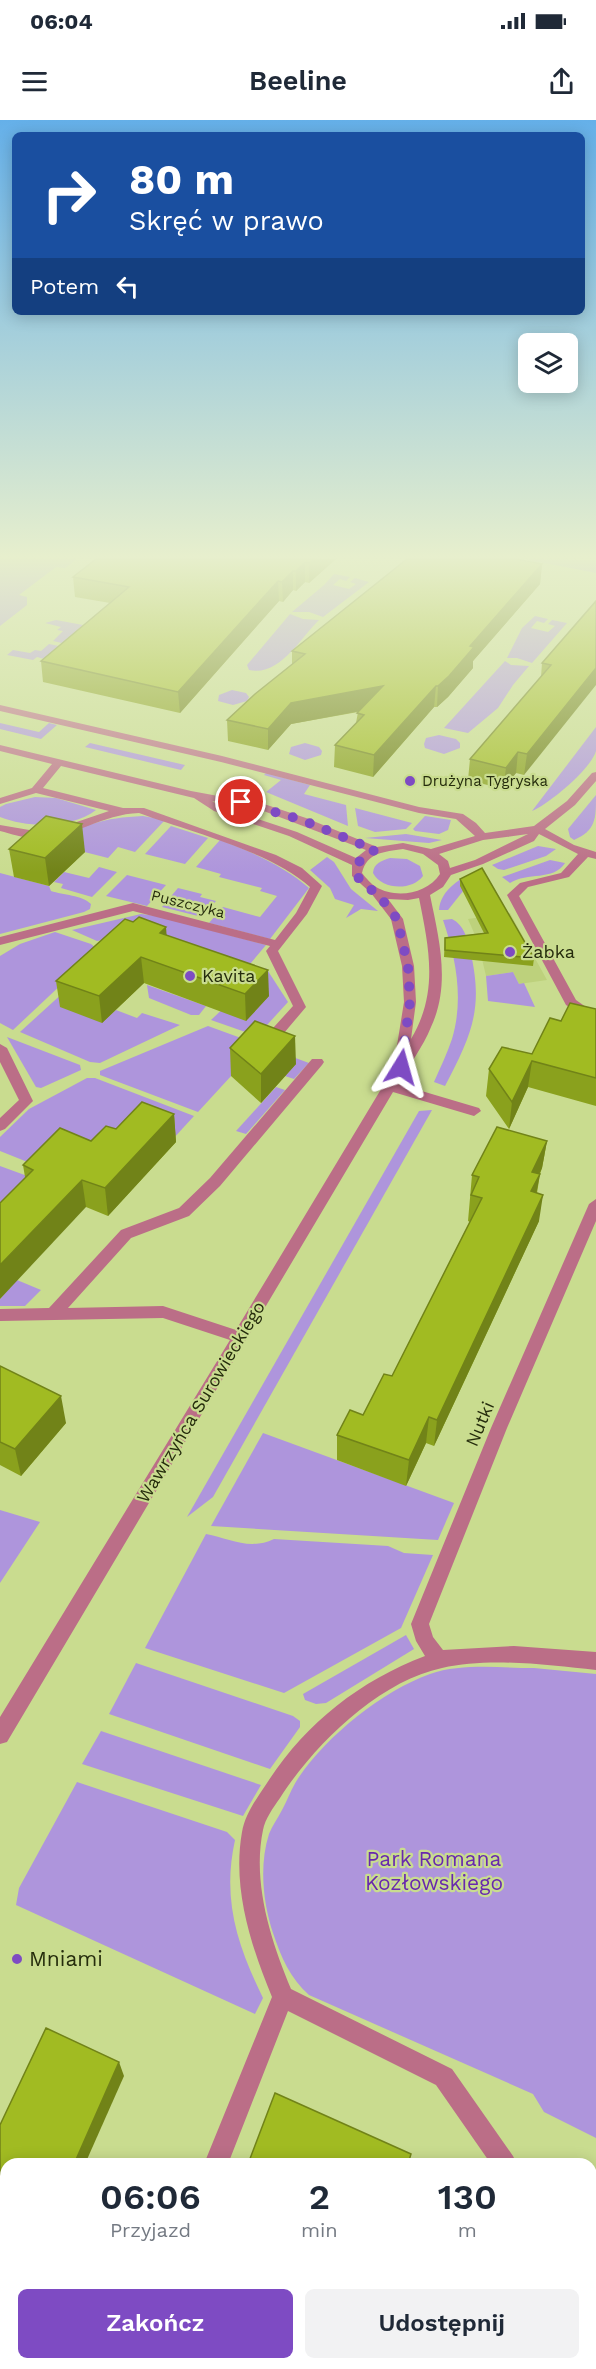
<!DOCTYPE html>
<html lang="pl">
<meta charset="utf-8">
<style>
:root{--surface:#fff;--page:#f2f2f3;--text:#1f2937;--muted:#747a83;--accent:#7e4bc3}
body{margin:0;font-family:"Work Sans",sans-serif;background:var(--page);color:var(--text);height:100vh;display:flex;flex-direction:column;font-size:22px;white-space:nowrap}
*{box-sizing:border-box;margin:0}
p{font-size:20px;color:var(--muted)}
.icon{flex:none;width:33px;height:33px;fill:none;stroke:currentColor;stroke-width:2;stroke-linecap:round;stroke-linejoin:round}
.map{position:relative;flex:1;overflow:hidden}
.details{position:absolute;left:0px;top:2038px;width:597px;height:212px;display:flex;flex-direction:column;background:var(--surface);border-radius:18px 18px 0 0;box-shadow:0 3px 15px #0003}
.details>*{flex:none}
.hud{position:absolute;left:12px;top:12px;width:573px;height:183px;border-radius:9px;box-shadow:0 3px 15px #0003;background:#1a4fa0;color:#fff;overflow:hidden}
.controls{position:absolute;left:518px;top:213px;display:grid;gap:12px}
.controls a{display:grid;place-items:center;width:60px;height:60px;border-radius:9px;background:var(--surface);box-shadow:0 3px 15px #0003;font-size:30px}
.pin{position:absolute;display:grid;place-items:center;width:51px;height:51px;color:#fff;margin:-26px;border:3px solid #fff;border-radius:50%;box-shadow:0 2px 6px #0007}
.me{position:absolute;width:66px;margin:-33px;rotate:8deg;stroke-linejoin:round;filter:drop-shadow(0 0 4px #0008)}
.turn{display:flex;align-items:center;gap:21px;height:126px;padding:0 18px;font-size:27px}
.turn .icon{width:78px;height:78px;stroke-width:2.5}
.turn b{display:block;font-size:42px;line-height:51px}
.then{display:flex;align-items:center;height:57px;padding:0 18px;background:#0003;gap:12px;font-size:22px}
.eta{display:flex;justify-content:space-evenly;align-items:center;height:102px;text-align:center}
.eta b{font-size:36px;font-weight:600;line-height:42px}
.primary-button{display:flex;gap:12px;margin-top:auto;padding:12px 18px}
.primary-button a{flex:1;height:69px;border-radius:9px;background:var(--accent);color:#fff;font-size:24px;font-weight:600;line-height:69px;text-align:center}
.primary-button a+a{background:var(--page);color:var(--text)}
.status{display:flex;justify-content:space-between;align-items:center;height:42px;padding:0 30px;background:var(--surface);direction:ltr}
.status svg{height:16px;fill:currentColor}
header{display:flex;justify-content:space-between;align-items:center;height:78px;padding:0 18px;background:var(--surface);font-size:27px;font-weight:600}
.map>svg:first-child{display:block}
.built{fill:#bdd17c}
.green{fill:#ae95dc}
.lines{fill:none;stroke-linecap:round;stroke-linejoin:round}
.minor{fill:#bb6e87;fill-rule:evenodd}
.wall{fill:#8aa11d}
.shaded-wall{fill:#718318}
.building{fill:#a1bb22;stroke:#718318;stroke-width:1.5}
.route{stroke:#7e4bc3;stroke-width:10;stroke-dasharray:0 18}
.poi-dot{fill:#7e4bc3;stroke:#c9dc8f;stroke-width:2}
.labels{text-anchor:middle;stroke-width:4.5;stroke-linejoin:round;paint-order:stroke}
.far-poi-label{font-size:15px;fill:#252c0c;stroke:#c9dc8f;text-anchor:start}
.far-street-label{font-size:15px;fill:#252c0c;stroke:#c9dc8f}
.poi-label{font-size:18px;fill:#252c0c;stroke:#c9dc8f;text-anchor:start}
.street-label{font-size:18px;fill:#252c0c;stroke:#c9dc8f}
.near-park-label{font-size:21px;fill:#6828ae;stroke:#c9dc8f}
.near-poi-label{font-size:21px;fill:#252c0c;stroke:#c9dc8f;text-anchor:start}
</style>
<div class="status"><b>06:04</b><svg viewBox="0 0 49 12"><path d="M0 12V9h3v3zM5 12V6h3v6zM10 12V3h3v9zM15 12V0h3v12zM26 1h20v11H26zM47 4h2v5h-2z"/></svg></div>
<header><svg class="icon" aria-label="menu" viewBox="0 0 24 24"><path d="M4 6h16M4 12h16M4 18h16"/></svg>Beeline<svg class="icon" aria-label="share" viewBox="0 0 24 24"><path d="M12 15V3M7 8l5-5 5 5M5 13v7h14v-7"/></svg></header>
<div class="map">
<svg width="596" height="2249" viewBox="0 0 596 2249">
<rect width="100%" height="100%" fill="#c9dc8f"/>
<!-- built -->
<polygon class="built" points="510,793 547,860 519,864 513,852 486,856 478,822 468,799"/>
<!-- green -->
<g class="green">
<polygon points="0,439 77,439 65,448 56,447 19,475 27,477 27,485 0,506"/>
<polygon points="524,439 596,440 596,453"/>
<polygon points="334,454 350,457 346,461 340,459 333,465 349,469 356,464 350,462 355,458 369,462 323,497 309,492 292,492 324,465"/>
<path d="M290,494l13,5 16,1c-18,17 -39,57 -70,50l-2,-5z"/>
<polygon points="535,496 548,499 544,503 537,501 531,508 548,512 555,506 548,504 552,500 567,503 532,543 517,538 507,538 522,508"/>
<polygon points="56,500 83,505 62,523 53,521 63,511 57,510 61,507 45,503"/>
<polygon points="49,524 59,526 44,539 37,537 33,540 7,535 13,530 30,533 35,530 41,531"/>
<polygon points="505,541 511,545 529,546 513,565 498,588 468,613 444,608"/>
<polygon points="232,570 246,573 249,577 247,581 233,585 218,581 219,575"/>
<polygon points="0,603 39,612 49,603 57,605 41,619 0,609"/>
<path d="M596,607c0,7 0,17 0,24 -5,18 -47,53 -64,60z"/>
<polygon points="439,615 456,619 460,623 460,628 444,634 425,628 424,624 426,618"/>
<polygon points="90,623 185,645 181,650 85,627"/>
<polygon points="305,623 319,627 322,631 321,635 305,640 289,634 291,627"/>
<polygon points="266,653 310,665 304,674 346,685 348,706 266,672 281,660 264,655"/>
<path d="M596,675c0,24 0,35 -22,45l-4,-3 -2,-8z"/>
<path d="M35,677l21,1 40,12c-25,19 -68,18 -96,7v-10l6,-3z"/>
<polygon points="355,688 412,703 406,709 375,712 358,706"/>
<path d="M143,696l22,4 -30,32 -17,-5 -10,11 -59,-15c37,-19 53,-25 94,-27z"/>
<polygon points="425,696 451,700 448,710 439,714 415,711 413,709"/>
<polygon points="171,706 208,718 185,744 145,734"/>
<polygon points="406,714 442,720 429,723 365,718"/>
<path d="M220,720c32,12 64,26 89,48l-39,51 -61,-16 14,-16 37,10 17,-21 -17,-5 2,-3 -43,-11 2,-3 -25,-7z"/>
<polygon points="538,726 556,729 546,736 504,750 498,749 492,745"/>
<polygon points="327,737 334,742 351,769 378,791 361,789 346,798 354,785 335,779 330,768 310,750"/>
<path d="M390,738l17,1 13,7 3,10c-11,15 -41,14 -50,-3 1,-10 8,-12 17,-15z"/>
<path d="M550,740l15,3c-11,18 -38,9 -55,20l-8,-6z"/>
<polygon points="99,747 117,752 92,777 61,768 63,764 54,762 64,752 89,758"/>
<path d="M479,751l-31,39h-9c1,-20 23,-34 40,-39z"/>
<path d="M0,753l49,13 2,5c12,4 31,4 40,13l-1,5 -6,3 -84,22z"/>
<polygon points="127,755 166,765 147,786 106,776"/>
<polygon points="178,768 202,774 200,777 216,781 202,797 162,787"/>
<polygon points="141,794 157,796 266,825 250,844 154,811 97,821 72,810"/>
<path d="M452,799c12,6 15,19 18,31 14,58 2,84 -25,136l-11,-4c6,-14 13,-28 18,-43 12,-40 4,-81 -9,-119z"/>
<polygon points="55,812 91,824 98,830 13,910 0,903 0,836 20,824"/>
<polygon points="266,848 288,882 257,916 211,900"/>
<polygon points="513,852 519,864 524,863 535,887 488,881 486,856"/>
<polygon points="76,861 102,902 116,890 137,898 142,893 180,905 100,943 90,942 20,912"/>
<polygon points="147,865 206,886 199,895 191,895 149,878"/>
<polygon points="208,906 309,943 294,959 285,956 255,930 198,992 100,955 100,951"/>
<polygon points="7,917 80,945 81,950 41,968 36,967"/>
<polygon points="87,958 95,958 194,996 172,1020 50,1051 0,1031 0,1017 29,989"/>
<polygon points="276,967 285,970 246,1014 236,1011"/>
<polygon points="432,990 213,1377 187,1397 419,991"/>
<polygon points="0,1046 41,1061 0,1116"/>
<polygon points="17,1160 41,1170 25,1186 0,1186 0,1179"/>
<polygon points="263,1313 454,1383 438,1420 211,1406"/>
<polygon points="0,1390 40,1402 0,1463"/>
<path d="M206,1414c23,4 43,17 68,5l114,7 16,7 29,2 -32,73 -117,65 -139,-45z"/>
<polygon points="406,1515 414,1529 326,1583 316,1584 305,1580 303,1574"/>
<polygon points="136,1543 293,1596 300,1601 300,1607 270,1649 109,1594"/>
<path d="M534,1548l62,6v464l-52,-26 -11,-18 -224,-99c-19,-17 -28,-38 -36,-62 -10,-30 -14,-68 -4,-99 3,-8 9,-16 13,-24 6,-11 10,-23 17,-33 28,-41 83,-86 131,-103 32,-11 71,-6 104,-6z"/>
<polygon points="101,1611 261,1665 243,1696 82,1644"/>
<path d="M77,1662l150,50 8,8c-13,59 2,105 28,158l-8,16 -239,-109 3,-17z"/>
</g>
<g class="lines">
<!-- minor -->
<g class="minor">
<path d="M0,585l222,51 197,51 44,7 13,9 9,10 49,-7 33,-25 25,-28 4,-1v9l-21,24 -30,24 29,16 22,7v7l-8,-2 -19,20 -41,10 -9,9 57,104 20,14v10l-30,-19 -59,-110 13,-12 41,-10 17,-19 -39,-20 -5,7 -51,23 -32,11 -8,12 -13,8c9,44 21,89 1,132 -8,20 -22,38 -33,57l81,24 2,3 -7,5 -81,-24 -386,650 -7,2v-27l230,-377 -67,-22 -163,3v-12l49,-1 72,-78 58,-22 31,-30 102,-119h10l2,3 -2,3 -102,121 -31,30 -58,22 -63,70 95,-2 73,24 162,-269 -3,-3 9,-56 -2,-36 -11,-47 -20,-26 -19,-17v-11l-63,-29 -75,-25 -20,-13 -133,-32 -18,22 80,20h21l132,47 26,13 18,16 2,2 -15,28 -29,37 28,56 -22,26h-10l-1,-3 1,-3 19,-21 -27,-55 4,-5 -137,-35 -133,34v-8l133,-34 142,37 21,-27 14,-26c-40,-36 -120,-55 -171,-74 -36,1 -66,25 -102,25 -12,1 -25,-4 -37,-7v-6l41,7 21,-5 47,-16 -73,-18 -36,11v-6l32,-10 20,-24 -52,-13v-6l191,46 76,14 39,13 71,29 26,-4 28,6 44,-13 -19,-17 -37,-6 -198,-51 -221,-51zM212,681l49,9 105,40 -10,8 -59,-26 -75,-25zM528,714l-53,26 -25,8 -2,-7 -9,-7 44,-14zM403,729l20,5 15,11 2,9c-13,20 -44,25 -64,13 -5,-3 -10,-9 -14,-14 5,-21 22,-21 41,-24zM419,778c10,50 20,94 -8,141l5,-37 -2,-36 -11,-47 -15,-20 20,1z"/>
<polygon points="0,924 7,928 33,981 5,1009 0,1011 0,998 19,980 0,942"/>
<path d="M596,1079v22l-89,207 -78,196 4,13 10,13 71,-4 82,6v18c-48,-5 -107,-13 -154,-2 -63,13 -129,78 -162,130 -7,10 -15,21 -17,32 -11,53 8,111 28,159l161,80 61,87 4,8h-26l-55,-79 -148,-74 -60,153h-24l68,-167c-21,-51 -40,-109 -30,-165 3,-18 15,-34 25,-49 38,-59 92,-102 158,-127l-9,-15 -5,-17 80,-196 98,-224z"/>
<polygon points="591,2085 596,2087 596,2111 591,2109"/>
<polygon points="125,2244 151,2244 149,2249 123,2249"/>
</g>
</g>
<!-- wall -->
<g class="wall">
<polygon points="96,439 336,439 309,463 305,462 296,471 293,470 283,482 279,481 180,593 43,562 41,541 110,483 75,477 73,457"/>
<polygon points="407,439 518,439 542,444 540,464 473,541 473,548 448,577 437,587 434,587 373,657 334,647 335,625 356,603 358,592 291,604 268,630 228,621 227,600 292,544 292,531"/>
<polygon points="596,481 524,655 516,653 503,669 468,660 470,639 541,557 542,543"/>
<polygon points="9,729 85,732 49,766 14,757"/>
<polygon points="460,759 534,838 533,846 444,837 445,818 484,813 460,766"/>
<polygon points="167,815 269,876 246,901 144,863 102,903 60,887 56,861"/>
<polygon points="596,889 596,986 528,967 509,1009 486,976 489,949 532,934 561,901"/>
<polygon points="230,928 296,944 261,983 231,956"/>
<polygon points="174,994 176,1022 108,1096 86,1087 25,1057 23,1045 91,1021 116,1009"/>
<polygon points="547,1021 542,1048 540,1054 537,1073 539,1101 434,1326 426,1323 406,1366 337,1340 337,1315 363,1295 392,1256 470,1102 468,1101 472,1055"/>
<polygon points="0,1246 66,1303 21,1356 0,1345"/>
</g>
<!-- shaded-wall -->
<g class="shaded-wall">
<polygon points="315,439 336,439 309,463 309,443"/>
<polygon points="305,442 305,462 296,471 296,451"/>
<polygon points="542,444 540,464 473,541 473,548 448,577 437,587 438,566 470,526"/>
<polygon points="293,451 293,470 283,482 282,462"/>
<polygon points="278,461 279,481 180,593 178,572"/>
<polygon points="596,548 596,565 524,655 527,634"/>
<polygon points="383,566 382,587 291,604 268,630 268,609 291,583"/>
<polygon points="436,566 434,587 373,657 374,635"/>
<polygon points="518,632 516,653 503,669 506,648"/>
<polygon points="82,704 85,732 49,766 45,738"/>
<polygon points="166,807 168,833 160,813"/>
<polygon points="141,837 144,863 102,903 99,876"/>
<polygon points="268,850 269,876 246,901 245,874"/>
<polygon points="295,916 296,944 261,983 261,954"/>
<polygon points="532,941 528,967 509,1009 512,982"/>
<polygon points="174,994 176,1022 108,1096 105,1068"/>
<polygon points="547,1021 542,1048 528,1078 532,1052"/>
<polygon points="540,1054 535,1080 531,1071"/>
<polygon points="82,1060 86,1087 0,1179 0,1145"/>
<polygon points="543,1075 539,1101 434,1326 437,1300"/>
<polygon points="61,1276 66,1303 21,1356 15,1329"/>
<polygon points="429,1297 426,1323 406,1366 409,1340"/>
<polygon points="119,1942 124,1956 85,2044 74,2044"/>
<polygon points="6,2236 6,2244 14,2244 12,2249 0,2249"/>
</g>
<!-- building -->
<g class="building">
<polygon points="96,439 315,439 309,443 305,442 296,451 293,451 282,462 278,461 178,572 41,541 129,467 73,457"/>
<polygon points="407,439 516,439 542,444 470,526 474,527 449,556 438,566 436,566 374,635 335,625 364,595 357,593 383,566 291,583 268,609 227,600 255,574 305,534 292,531"/>
<polygon points="596,481 596,548 527,634 518,632 506,648 470,639 551,545 542,543"/>
<polygon points="46,696 82,704 45,738 9,729"/>
<polygon points="482,748 534,838 445,830 445,818 488,813 460,759"/>
<polygon points="139,797 166,807 160,813 268,850 245,874 141,837 99,876 56,861 125,799 133,802"/>
<polygon points="570,883 596,889 596,958 532,941 512,982 489,949 502,927 532,934 550,898 561,901"/>
<polygon points="255,901 295,916 261,954 230,928"/>
<polygon points="142,982 174,994 105,1068 82,1060 0,1145 0,1083 33,1050 23,1045 60,1008 91,1021 106,1006 116,1009"/>
<polygon points="497,1007 547,1021 532,1052 540,1054 531,1071 543,1075 437,1300 429,1297 409,1340 337,1315 350,1290 363,1295 384,1254 392,1256 482,1078 471,1075 479,1057 472,1055"/>
<polygon points="0,1246 61,1276 15,1329 0,1322"/>
<polygon points="46,1908 119,1942 74,2044 6,2044 6,2236 0,2249 0,2005"/>
<polygon points="275,1973 411,2034 408,2044 248,2044"/>
<polygon points="414,2244 543,2244 554,2249 413,2249"/>
</g>
<!-- sky -->
<linearGradient id="sky" x2="0" y2="1"><stop stop-color="#65b0e9"/><stop offset="0.58" stop-color="#e7efcd"/><stop offset="1" stop-color="#e7efcd" stop-opacity="0"/></linearGradient>
<rect width="596" height="753" fill="url(#sky)"/>
<g class="lines">
<!-- route -->
<path class="route" d="M241,682l61,18 73,30c-12,6 -18,10 -19,24l7,11 14,8 20,26 11,47 2,36 -9,65"/>
</g>
<!-- markers -->
<g class="poi-dot">
<circle cx="410" cy="661" r="6"/>
<circle cx="510" cy="832" r="6"/>
<circle cx="190" cy="856" r="6"/>
<circle cx="17" cy="1839" r="6"/>
</g>
<g class="labels">
<!-- far-poi labels -->
<g class="far-poi-label">
<text x="422" y="666">Drużyna Tygryska</text>
</g>
<!-- far-street labels -->
<g class="far-street-label">
<text transform="translate(188 784) rotate(14)" y="5">Puszczyka</text>
</g>
<!-- poi labels -->
<g class="poi-label">
<text x="522" y="838">Żabka</text>
<text x="202" y="862">Kavita</text>
</g>
<!-- street labels -->
<g class="street-label">
<text transform="translate(201 1282) rotate(-59)" y="6">Wawrzyńca Surowieckiego</text>
<text transform="translate(480 1304) rotate(-67)" y="6">Nutki</text>
</g>
<!-- near-park labels -->
<g class="near-park-label">
<text x="434" y="1746">Park Romana<tspan x="434" dy="24">Kozłowskiego</tspan></text>
</g>
<!-- near-poi labels -->
<g class="near-poi-label">
<text x="29" y="1846">Mniami</text>
</g>
</g>
</svg>
<div class="controls">
<a><svg class="icon" aria-label="layers" viewBox="0 0 24 24"><path d="M12 4l9 5-9 5-9-5zM3 14l9 5 9-5"/></svg></a>
</div>
<div class="pin" style="left:241px;top:682px;background:#d93025"><svg class="icon" aria-label="arrive" viewBox="0 0 24 24"><path d="M6 21V4h12l-3 4 3 4H6"/></svg></div>
<svg class="me" style="left:401px;top:947px" viewBox="-20 -20 40 40"><path d="M0-17L14 15 0 8-14 15z" fill="#7e4bc3" stroke="#fff" stroke-width="4"/></svg>
<div class="hud">
<div class="turn"><svg class="icon" aria-label="right" viewBox="0 0 24 24"><path d="M7 20v-9h11M14 6l5 5-5 5"/></svg><div><b>80 m</b>Skręć w prawo</div></div>
<div class="then">Potem<svg class="icon" aria-label="left" viewBox="0 0 24 24"><path d="M17 20v-9H6M10 6l-5 5 5 5"/></svg></div>
</div>
<section class="details">
<div class="eta">
<div><b>06:06</b><p>Przyjazd</p></div>
<div><b>2</b><p>min</p></div>
<div><b>130</b><p>m</p></div>
</div>
<div class="primary-button"><a>Zakończ</a><a>Udostępnij</a></div>
</section>
</div>
